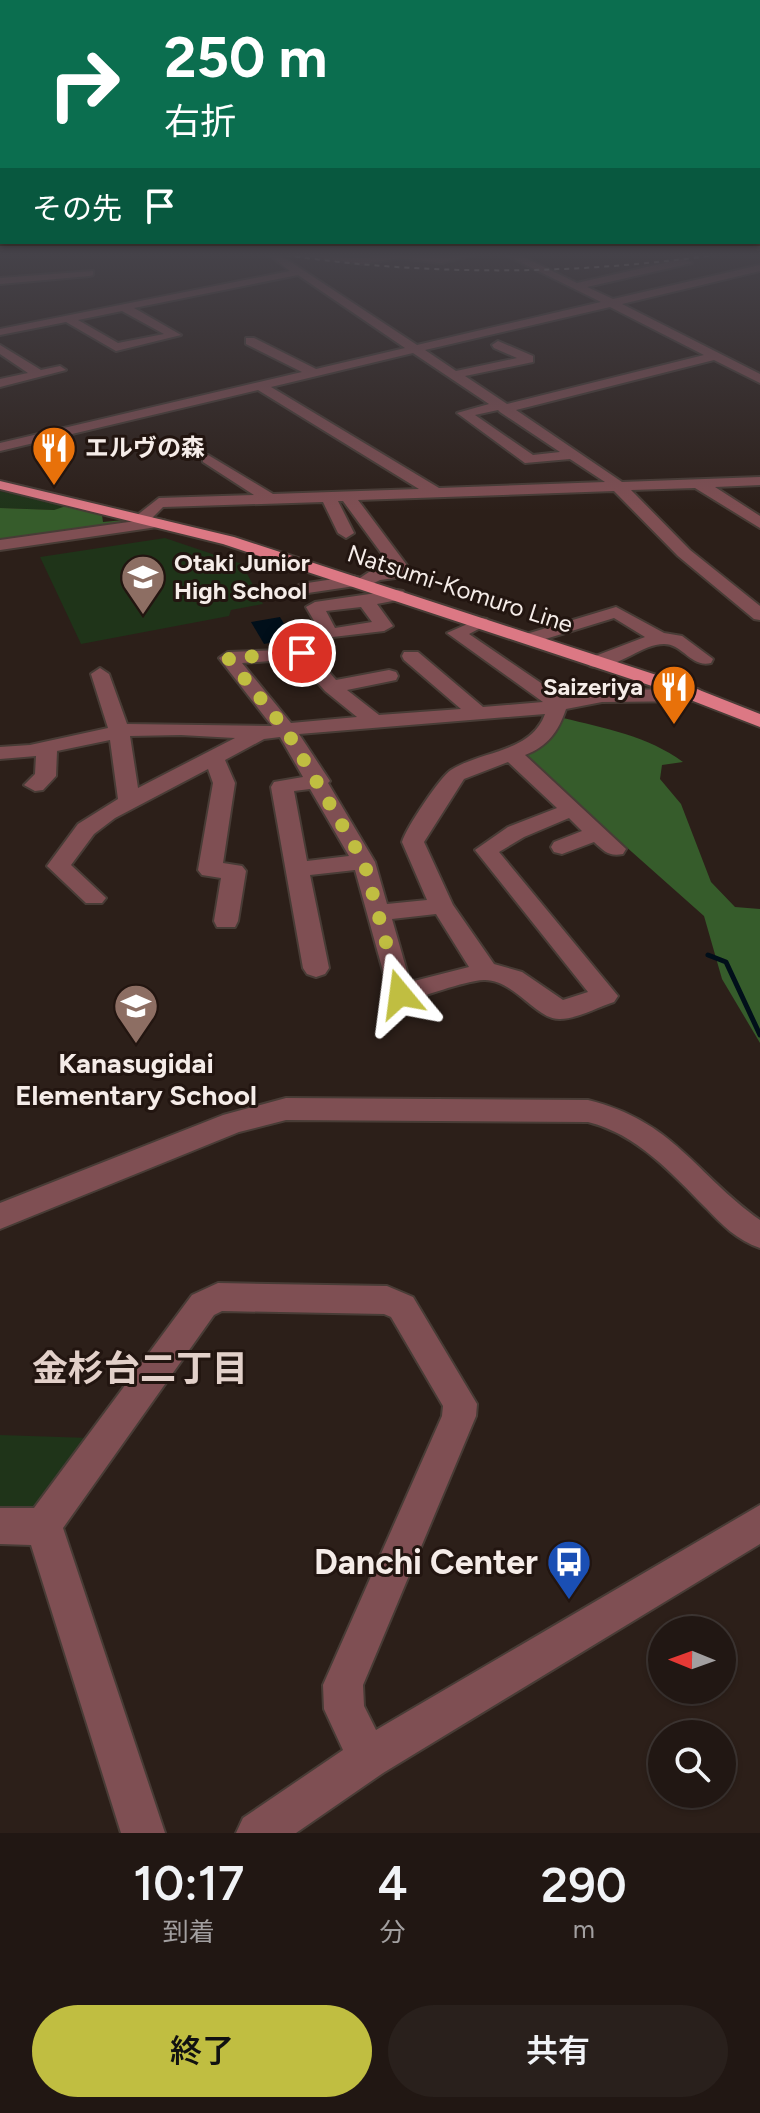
<!DOCTYPE html>
<html lang="ja">
<meta charset="utf-8">
<style>
:root{--surface:#211713;--page:#29201c;--text:#f1f3f6;--muted:#a29fa0;--line:#3e3633;--accent:#c0be41}
body{margin:0;font-family:Figtree,"Noto Sans JP",sans-serif;background:var(--page);color:var(--text);height:100vh;display:flex;flex-direction:column;font-size:30px;white-space:nowrap}
*{box-sizing:border-box;margin:0}
p{font-size:26px;color:var(--muted)}
.icon{flex:none;width:44px;height:44px;fill:none;stroke:currentColor;stroke-width:2;stroke-linecap:round;stroke-linejoin:round}
.map{position:relative;height:1833px;overflow:hidden}
.details{display:flex;flex-direction:column;background:var(--surface);flex:1}
.details>*{flex:none}
.guide{position:absolute;left:0px;top:0px;width:760px;height:244px;box-shadow:0 2px 6px #0004,0 0 0 2px var(--line);background:#0b6e4f;color:#fff;overflow:hidden}
.needle{width:52px;rotate:271deg}
.fabs{position:absolute;left:648px;top:1616px;display:grid;gap:16px}
.fabs a{display:grid;place-items:center;width:88px;height:88px;border-radius:50%;background:var(--surface);box-shadow:0 2px 6px #0004,0 0 0 2px var(--line);font-size:40px}
.pin{position:absolute;display:grid;place-items:center;width:68px;height:68px;color:#fff;margin:-34px;border:4px solid #fff;border-radius:50%;box-shadow:0 2px 8px #0007}
.me{position:absolute;width:88px;margin:-44px;rotate:344deg;stroke-linejoin:round;filter:drop-shadow(0 0 6px #0008)}
.turn{display:flex;align-items:center;gap:28px;height:168px;padding:0 32px;font-size:36px}
.turn .icon{width:104px;height:104px;stroke-width:2.5}
.turn b{display:block;font-size:56px;line-height:68px}
.then{display:flex;align-items:center;height:76px;padding:0 32px;background:#0003;gap:16px;font-size:30px}
.eta{display:flex;justify-content:space-evenly;align-items:center;height:136px;text-align:center}
.eta b{font-size:48px;font-weight:600;line-height:56px}
.button{display:flex;gap:16px;margin-top:auto;padding:16px 32px}
.button a{flex:1;height:92px;border-radius:48px;background:var(--accent);color:#111;font-size:32px;font-weight:600;line-height:92px;text-align:center}
.button a+a{background:var(--page);color:var(--text)}
.map>svg:first-child{display:block}
.green{fill:#1f3419}
.forest{fill:#365c2b}
.water{fill:#010f1a}
.lines{fill:none;stroke-linecap:round;stroke-linejoin:round}
.stream{stroke:#010f1a;stroke-width:5}
.minor-casing{stroke:#483c36;stroke-width:4}
.major-casing{stroke:#483c36;stroke-width:4}
.minor{fill:#7f4f53;fill-rule:evenodd}
.major{fill:#dc7884;fill-rule:evenodd}
.rail{stroke:#ded4d0;stroke-width:2;stroke-dasharray:5 5;stroke-linecap:butt}
.route{stroke:#c0be41;stroke-width:14;stroke-dasharray:0 25.2}
.labels{text-anchor:middle;stroke-width:6;stroke-linejoin:round;paint-order:stroke}
.far-poi-label{font-size:24px;font-weight:bold;fill:#f5ece8;stroke:#221510;text-anchor:start}
.far-street-label{font-size:24px;fill:#f5ece8;stroke:#221510}
.poi-label{font-size:28px;font-weight:bold;fill:#f5ece8;stroke:#221510}
.near-poi-label{font-size:34px;font-weight:bold;fill:#f5ece8;stroke:#221510;text-anchor:end}
.near-neighbourhood-label{font-size:36px;font-weight:bold;fill:#e2d0c9;stroke:#221510}
</style>
<div class="map">
<svg width="760" height="1833" viewBox="0 0 760 1833">
<rect width="100%" height="100%" fill="#2c1f19"/>
<!-- green -->
<g class="green">
<polygon points="0,491 66,506 54,510 0,508"/>
<polygon points="165,538 242,564 263,604 231,610 229,616 81,644 40,557"/>
<polygon points="0,1435 90,1438 52,1491 29,1513 0,1516"/>
</g>
<!-- forest -->
<g class="forest">
<polygon points="66,506 102,515 103,522 124,520 139,525 0,543 0,508 54,510"/>
<path d="M563,718c41,10 85,18 120,44l-21,3 -2,14 21,25 30,78 24,25 25,2v134l-38,-64 -18,-63 -179,-159 29,-24z"/>
</g>
<!-- water -->
<polygon class="water" points="280,617 293,639 264,644 251,622"/>
<g class="lines">
<!-- stream -->
<polyline class="stream" points="708,955 726,962 760,1035"/>
<!-- minor casing -->
<g class="minor-casing">
<g id="minor">
<path d="M269,255h11l137,90 184,-43 -95,-47h13l58,28 105,-24 10,4 -105,24 26,12 147,-34v6l-138,33 138,70v9l-46,-23 -198,50 106,72 138,-5v8l-45,2 45,29v12l-65,-40 -64,2 59,60 70,56v14l-6,-1 -76,-63 -64,-65 -256,9 54,72 -2,4 -30,4 -18,9 -7,-3 -54,8 -9,-5 9,-5 52,-8 7,2 9,-6 24,-3 -50,-68h-5l16,32 -8,5 -8,-5 -15,-31 -160,5 -12,12 13,1v6l-164,24v-10l136,-19v-5l23,-18 95,-3 -51,-33v-6l5,-1 65,39 146,-5 -161,-99 -258,61v-8l302,-71 -56,-28v-6h8l62,31 89,-21 -107,-73 -164,33 47,27 -65,16 -50,-29 -66,13v-6l290,-58zM610,307l94,48 -197,49 -42,-28 68,-14v-6l-35,-15 -6,4 2,3 23,10 -61,13 -31,-21zM122,311l42,23 -46,9 -40,-23zM413,353l76,51 -32,9 68,50 45,-4 35,23 -166,6 -168,-101zM498,410l2,2 60,40 -27,3 -58,-40z"/>
<polygon points="301,255 362,258 381,255 474,255 441,263 400,258 362,264"/>
<polygon points="93,271 93,275 89,276 0,284 0,278"/>
<polygon points="0,345 41,370 60,366 66,370 0,387 0,379 28,373 0,354"/>
<path d="M397,590l6,1 3,4 -3,4 -26,5 16,22 -9,5 -60,7 -18,-31 9,-5zM361,607l11,15 -37,6 -9,-17z"/>
<path d="M616,607l48,26 18,3 31,23 -2,4c-20,5 -28,-19 -47,-19 -24,0 -49,28 -74,22l-2,-4 2,-4 55,-21 -31,-19 -85,26 -9,-5 3,-4z"/>
<path d="M481,618l6,1 3,4 -21,11 94,64 39,-8 96,-1 10,6 -10,6 -96,1 -36,7c-8,23 -18,37 -41,46l101,94 -3,5c-14,3 -19,-3 -29,-12l-32,12 -8,-2 -3,-5 3,-5 28,-11 -13,-13 -45,19 -25,15 119,144 -4,6c-16,5 -37,17 -54,17 -24,1 -46,-40 -76,-39 -21,1 -61,17 -84,23l-9,-3 -36,-130 -45,5 19,93 -4,6 -9,3 -9,-3 -4,-6 -32,-181 3,-5 29,-5 -23,-40 -16,2 -39,21 10,23 -12,80 19,3 4,5 -8,50 -3,6h-18l-3,-6 7,-43 -19,-3 -4,-5 15,-87 -5,-14 -93,49 -21,16 -23,31 35,33 -4,5h-16l-39,-37 31,-42 40,-25 -8,-59 -53,11 -1,25 -13,14 -8,1 -11,-6 11,-11 1,-18 -36,3v-12l30,-2 78,-17 -17,-54 9,-6 9,6 18,50 145,2 -53,-68 9,-6 81,-3 27,31 53,-10 7,2 2,4 -2,4 -49,10 32,25 82,-6 -57,-49 -2,-4 2,-4h14l65,55 60,-5 -96,-69zM297,659l28,32 32,26 -66,6 -49,-60zM545,714c-14,39 -63,36 -94,56 -11,7 -45,58 -49,72l25,58 -40,4 -12,-42 -47,-79 2,-2 -31,-47zM181,735l54,3 -97,50 -8,-52zM508,762l49,46 -49,19 -33,23 113,142 -25,8 -41,-28 -28,-8 -41,-59 -29,-63 40,-63zM310,789l39,67 -42,5 -13,-70zM436,914l33,53 -59,15 -18,-63z"/>
<path d="M286,1098l302,2c86,21 107,74 172,120v28c-23,-8 -38,-23 -54,-40 -35,-35 -69,-74 -118,-86l-302,-2 -47,12 -239,97v-26l223,-88z"/>
<polygon points="218,1283 387,1286 413,1297 477,1404 476,1416 363,1685 364,1706 376,1730 760,1505 760,1544 383,1773 296,1833 236,1833 243,1818 343,1750 324,1709 323,1685 442,1416 443,1406 391,1317 384,1314 222,1311 214,1315 63,1528 165,1833 121,1833 31,1545 0,1544 0,1508 34,1508 192,1295"/>
</g>
</g>
<!-- major casing -->
<g class="major-casing">
<polygon id="major" points="0,481 234,537 684,684 760,714 760,727 670,692 223,544 0,489"/>
</g>
<!-- minor -->
<use href="#minor" class="minor"/>
<!-- major -->
<use href="#major" class="major"/>
<!-- rail -->
<path class="rail" d="M285,255c144,21 286,20 430,0"/>
</g>
<!-- sky -->
<linearGradient id="sky" x2="0" y2="1"><stop stop-color="#18110e"/><stop offset="0.5" stop-color="#454249"/><stop offset="1" stop-color="#454249" stop-opacity="0"/></linearGradient>
<rect width="760" height="511" fill="url(#sky)"/>
<g class="lines">
<!-- route -->
<polyline class="route" points="302,653 228,658 286,730 364,862 400,994"/>
</g>
<!-- icons -->
<defs>
<g id="restaurant-pin" transform="scale(2.3)"><path d="M0 17L-7.5 6A9.5 9.5 0 1 1 7.5 6Z" fill="#e8710a" stroke="#221510"/><path d="M-5-6h1v4h1v-4h1v4h1v-4h1v5L-1.5 .5V6h-2V.5L-5-1ZM5-6V6H3V1.5H1.5Q1.5-4 5-6Z" fill="#fff"/></g>
<g id="school-pin" transform="scale(2.3)"><path d="M0 17L-7.5 6A9.5 9.5 0 1 1 7.5 6Z" fill="#8d6e63" stroke="#221510"/><path d="M0-5L7-2L0 1L-7-2ZM-4 1L0 2.5L4 1V4Q0 6-4 4Z" fill="#fff"/></g>
<g id="bus-pin" transform="scale(2.3)"><path d="M0 17L-7.5 6A9.5 9.5 0 1 1 7.5 6Z" fill="#1a4fb4" stroke="#221510"/><path d="M-5-6H5V4H4V6H2V4H-2V6H-4V4H-5ZM-3.5-4V0h7V-4ZM-3.5 1.2v1.5H-2V1.2ZM2 1.2v1.5H3.5V1.2Z" fill="#fff"/></g>
</defs>
<g fill-rule="evenodd">
<use href="#restaurant-pin" x="54" y="448"/>
<use href="#school-pin" x="143" y="577"/>
<use href="#restaurant-pin" x="674" y="687"/>
<use href="#school-pin" x="136" y="1006"/>
<use href="#bus-pin" x="569" y="1562"/>
</g>
<g class="labels">
<!-- far-poi labels -->
<g class="far-poi-label">
<text x="85" y="456">エルヴの森</text>
<text x="174" y="571">Otaki Junior<tspan x="174" dy="28">High School</tspan></text>
<text x="643" y="695" text-anchor="end">Saizeriya</text>
</g>
<!-- far-street labels -->
<g class="far-street-label">
<text transform="translate(460 589) rotate(18)" y="8">Natsumi-Komuro Line</text>
</g>
<!-- poi labels -->
<g class="poi-label">
<text x="136" y="1073">Kanasugidai<tspan x="136" dy="32">Elementary School</tspan></text>
</g>
<!-- near-poi labels -->
<g class="near-poi-label">
<text x="538" y="1574">Danchi Center</text>
</g>
<!-- near-neighbourhood labels -->
<g class="near-neighbourhood-label">
<text x="140" y="1381">金杉台二丁目</text>
</g>
</g>
</svg>
<div class="fabs">
<a><svg class="needle" viewBox="-14 -14 28 28"><path d="M0-13l5 13h-10z" fill="#e53935"/><path d="M0 13l5-13h-10z" fill="#a29fa0"/></svg></a>
<a><svg class="icon" aria-label="search" viewBox="0 0 24 24"><circle cx="10" cy="10" r="6"/><path d="M15 15l6 6"/></svg></a>
</div>
<div class="pin" style="left:302px;top:653px;background:#d93025"><svg class="icon" aria-label="arrive" viewBox="0 0 24 24"><path d="M6 21V4h12l-3 4 3 4H6"/></svg></div>
<svg class="me" style="left:400px;top:994px" viewBox="-20 -20 40 40"><path d="M0-17L14 15 0 8-14 15z" fill="#c0be41" stroke="#fff" stroke-width="4"/></svg>
<div class="guide">
<div class="turn"><svg class="icon" aria-label="right" viewBox="0 0 24 24"><path d="M7 20v-9h11M14 6l5 5-5 5"/></svg><div><b>250 m</b>右折</div></div>
<div class="then">その先<svg class="icon" aria-label="arrive" viewBox="0 0 24 24"><path d="M6 21V4h12l-3 4 3 4H6"/></svg></div>
</div>
</div>
<section class="details">
<div class="eta">
<div><b>10:17</b><p>到着</p></div>
<div><b>4</b><p>分</p></div>
<div><b>290</b><p>m</p></div>
</div>
<div class="button"><a>終了</a><a>共有</a></div>
</section>
